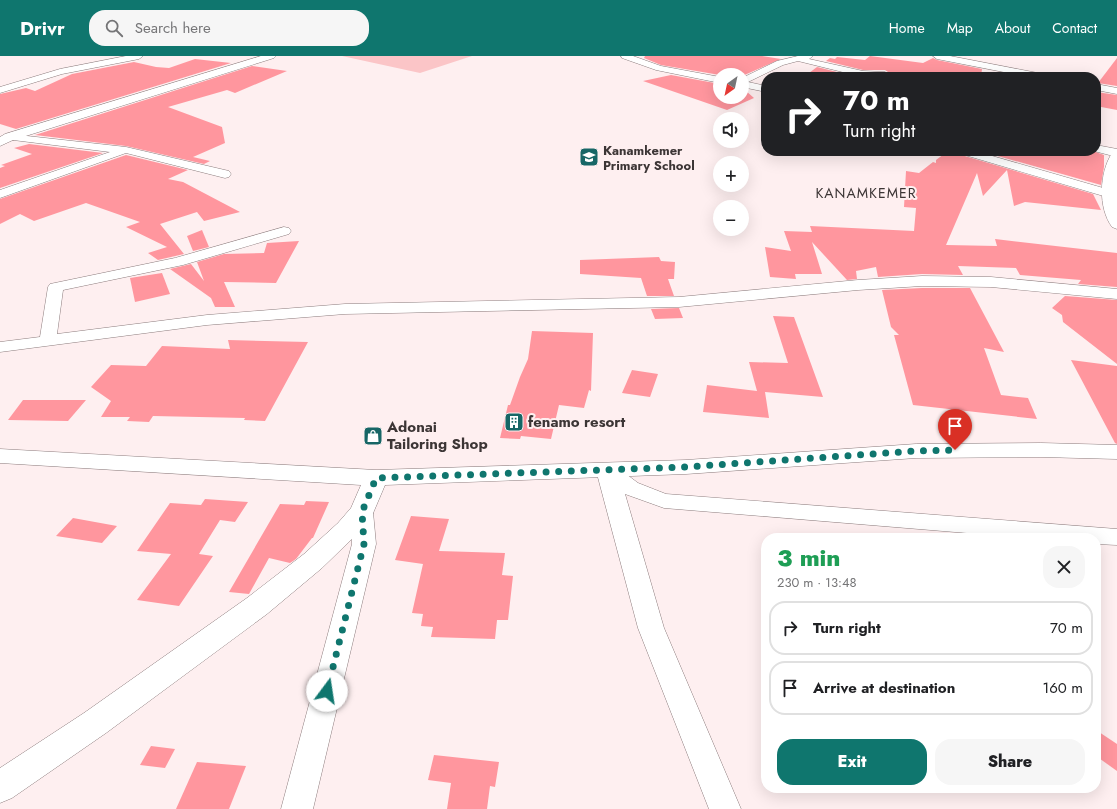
<!DOCTYPE html>
<meta charset="utf-8">
<style>
:root{--surface:#fff;--page:#f6f6f6;--text:#202124;--muted:#757577;--line:#e0e0e0;--accent:#0f766e}
body{margin:0;font-family:Jost,sans-serif;background:var(--page);color:var(--text);height:100vh;display:flex;flex-direction:column;font-size:15px;white-space:nowrap}
*{box-sizing:border-box;margin:0}
p{font-size:13px;color:var(--muted)}
.icon{flex:none;width:22px;height:22px;fill:none;stroke:currentColor;stroke-width:2;stroke-linecap:round;stroke-linejoin:round}
.map{position:relative;flex:1;overflow:hidden}
.drawer{position:absolute;left:761px;top:477px;width:340px;height:260px;display:flex;flex-direction:column;background:var(--surface);border-radius:16px;box-shadow:0 4px 16px #0002}
.drawer>*{flex:none}
.top-card{position:absolute;left:761px;top:16px;width:340px;height:84px;border-radius:16px;box-shadow:0 4px 16px #0002;background:#202124;color:#fff;overflow:hidden}
.needle{width:26px;rotate:213deg}
.fabs{position:absolute;left:713px;top:12px;display:grid;gap:8px}
.fabs a{display:grid;place-items:center;width:36px;height:36px;border-radius:50%;background:var(--surface);box-shadow:0 4px 16px #0002;font-size:20px}
.pin{position:absolute;display:grid;place-items:center;width:34px;height:34px;color:#fff;margin:-41px -17px;border-radius:50% 50% 50% 0;rotate:-45deg;box-shadow:0 0 4px #0007}
.pin .icon{rotate:45deg}
.me{position:absolute;width:44px;margin:-22px;rotate:14deg;stroke-linejoin:round;filter:drop-shadow(0 0 3px #0008)}
.turn{display:flex;align-items:center;gap:14px;height:84px;padding:0 16px;font-size:18px}
.turn .icon{width:52px;height:52px;stroke-width:2.5}
.turn b{display:block;font-size:28px;line-height:34px}
.round{display:grid;place-items:center;flex:none;width:42px;height:42px;border-radius:16px;background:var(--page)}
.summary{display:flex;align-items:center;justify-content:space-between;height:68px;padding:0 16px}
h1{font-size:24px;font-weight:800;line-height:30px;color:#1e9e55}
.primary-button{display:flex;gap:8px;margin-top:auto;padding:8px 16px}
.primary-button a{flex:1;height:46px;border-radius:16px;background:var(--accent);color:#fff;font-size:16px;font-weight:800;line-height:46px;text-align:center}
.primary-button a+a{background:var(--page);color:var(--text)}
ul{padding:0;list-style:none}
li{display:flex;align-items:center;gap:12px;height:54px;margin:0 8px 6px;padding:0 8px;border:2px solid var(--line);border-radius:16px}
li div{flex:1}
li b{display:block;font-size:15px}
li em{font-style:normal}
header{display:flex;align-items:center;gap:24px;box-sizing:border-box;height:56px;padding:0 20px;background:var(--accent);color:#fff}
header strong{font-size:19px}
nav{display:flex;gap:22px;margin-inline-start:auto;font-size:14px}
.search{width:280px;height:36px;background:var(--page);display:flex;align-items:center;gap:10px;box-sizing:border-box;padding:0 14px;border-radius:16px;color:var(--muted);font-size:15px}
.map>svg:first-child{display:block}
.green{fill:#fbc5c7}
.building{fill:#ff969e}
.lines{fill:none;stroke-linecap:round;stroke-linejoin:round}
.minor-casing{stroke:#8c7c7d;stroke-width:1}
.tertiary-casing{stroke:#8c7c7d;stroke-width:1}
.minor{fill:#fff;fill-rule:evenodd}
.tertiary{fill:#fff;fill-rule:evenodd}
.route{stroke:#0f766e;stroke-width:7;stroke-dasharray:0 12.6}
.labels{text-anchor:middle;stroke-width:4;stroke-linejoin:round;paint-order:stroke}
.far-poi-label{font-size:13px;font-weight:bold;fill:#3c3535;stroke:#feeff0;text-anchor:start}
.far-quarter-label{font-size:14px;letter-spacing:1px;fill:#3c3535;stroke:#feeff0}
.poi-label{font-size:15px;font-weight:bold;fill:#3c3535;stroke:#feeff0;text-anchor:start}
</style>
<header>
<strong>Drivr</strong>
<div class="search"><svg class="icon" aria-label="search" viewBox="0 0 24 24"><circle cx="10" cy="10" r="6"/><path d="M15 15l6 6"/></svg>Search here</div>
<nav><a>Home</a><a>Map</a><a>About</a><a>Contact</a></nav>
</header>
<div class="map">
<svg width="1117" height="753" viewBox="0 0 1117 753">
<rect width="100%" height="100%" fill="#feeff0"/>
<!-- green -->
<polygon class="green" points="342,0 472,0 420,17"/>
<!-- building -->
<g class="building">
<polygon points="645,0 762,0 781,3 742,20 742,19 720,19 661,9 644,2"/>
<polygon points="870,0 923,7 933,2 937,4 982,13 981,21 890,21 891,18 885,14 863,14 826,5 830,2 835,3 837,1 865,4"/>
<polygon points="1117,2 1117,30 1098,27"/>
<polygon points="195,3 231,7 16,73 0,68 0,38 26,32 35,35 72,18 134,6 156,11 169,12"/>
<polygon points="252,10 287,15 235,37 227,34 168,51 222,71 225,87 193,101 210,105 204,108 126,90 35,79"/>
<polygon points="817,11 857,21 816,21 818,19 809,17"/>
<polygon points="671,19 720,28 720,41 742,41 742,33 747,34 746,35 754,42 727,54 643,25"/>
<polygon points="1096,36 1117,39 1117,54 1096,50"/>
<polygon points="29,88 103,97 0,132 0,112 5,110 1,109 32,98 14,92"/>
<polygon points="948,95 954,95 958,98 1093,138 1101,154 1025,146 1014,150 1007,114 983,140 977,117 946,189 997,190 995,183 1117,197 1117,231 1078,228 1081,224 1020,219 1016,212 958,210 963,219 922,218 878,221 876,211 856,215 857,223 847,224 812,186 822,218 795,218 796,223 770,221 765,191 791,195 784,175 812,176 810,170 914,175 916,152 904,151 906,115 919,117 933,106 936,107 936,104"/>
<polygon points="980,95 1093,95 1104,99 1104,111 1101,129"/>
<polygon points="126,99 188,114 168,123 183,126 240,156 204,165 197,156 160,168 184,198 158,204 148,197 167,191 126,171 140,166 86,147 34,165 20,158 0,168 0,143"/>
<polygon points="202,174 209,191 193,195 187,180"/>
<polygon points="299,185 276,227 224,226 235,251 215,251 211,242 170,213 191,208 204,225 197,206 224,198 264,197 267,187"/>
<polygon points="659,201 661,205 675,206 674,223 668,223 674,240 647,240 641,222 580,218 580,204"/>
<polygon points="162,217 170,238 135,246 130,222"/>
<polygon points="922,232 970,232 1004,296 984,292 1001,339 1028,342 1037,363 913,349 894,279 899,279 891,271 882,234"/>
<polygon points="1065,240 1117,244 1117,308 1063,266 1062,259 1052,252"/>
<polygon points="679,252 683,262 655,263 651,253"/>
<polygon points="773,260 794,261 823,341 765,336 769,362 703,356 707,329 757,335 749,306 788,307"/>
<polygon points="532,275 593,277 591,335 589,334 584,352 559,349 551,383 521,380 520,383 500,382 508,349 510,349 520,321 528,303"/>
<polygon points="228,284 308,286 265,365 244,364 245,362 153,360 149,366 127,365 130,361 101,361 111,345 91,331 111,309 146,310 162,290 230,293"/>
<polygon points="1071,304 1117,310 1117,388 1115,387"/>
<polygon points="632,314 658,318 650,341 622,337"/>
<polygon points="23,344 86,344 68,365 8,364"/>
<polygon points="205,443 248,446 235,466 220,464 199,498 213,500 179,550 137,544 171,498 137,495 170,447 201,449"/>
<polygon points="306,445 329,446 313,482 312,482 296,503 290,507 269,502 249,538 229,536 280,448 304,449"/>
<polygon points="411,460 449,463 439,495 505,497 502,519 513,520 508,564 497,564 495,583 431,581 433,571 421,570 423,558 412,557 423,508 395,504"/>
<polygon points="73,462 117,470 102,487 56,480"/>
<polygon points="1096,674 1117,688 1117,715 1096,700"/>
<polygon points="151,690 175,693 165,712 140,709"/>
<polygon points="434,699 499,706 495,731 490,730 487,753 447,753 451,727 428,724"/>
<polygon points="197,706 246,710 229,753 176,753"/>
</g>
<g class="lines">
<!-- minor casing -->
<g class="minor-casing">
<g id="minor">
<polygon points="126,0 143,0 139,3 62,18 0,37 0,31 60,13"/>
<polygon points="621,0 633,0 661,10 720,21 720,27 656,14 622,2"/>
<polygon points="798,0 813,0 809,3 863,15 885,16 890,19 888,21 863,21 798,5 783,9 748,26 766,30 766,36 742,31 742,22 777,5"/>
<polygon points="933,0 950,0 1043,18 1048,21 1029,21 937,3"/>
<polygon points="1096,28 1117,32 1117,38 1096,34"/>
<polygon points="9,78 126,91 229,115 231,118 229,121 225,122 126,97 0,142 0,134 110,96 5,83 3,81 5,79"/>
<polygon points="1096,89 1117,93 1117,101 1094,95 1096,95"/>
<polygon points="956,95 975,95 1117,136 1117,144 958,97"/>
<polygon points="284,171 289,172 291,175 289,178 183,209 63,234 57,278 207,259 345,248 679,241 858,224 922,220 991,221 1117,233 1117,243 991,231 922,230 858,234 679,251 345,258 207,269 0,296 0,286 40,281 48,231 50,228 175,202"/>
<polygon points="607,407 614,409 638,427 666,438 1117,473 1117,489 1096,488 1096,482 1028,482 664,452 625,438 664,572 741,753 709,753 638,572 596,414 600,409"/>
<polygon points="362,448 370,451 373,456 376,488 313,753 281,753 352,488 351,456 354,451"/>
</g>
</g>
<!-- tertiary casing -->
<g class="tertiary-casing">
<g id="tertiary">
<polygon points="261,0 276,0 274,2 13,84 0,90 0,81 5,78"/>
<path d="M1117,96v77l-5,-2c-14,-19 -13,-54 0,-74z"/>
<polygon points="1041,387 1117,389 1117,403 1041,401 916,402 686,418 385,429 371,462 356,479 322,512 267,558 106,677 12,742 0,747 0,712 84,657 247,542 304,498 338,467 351,452 361,429 0,407 0,393 376,414 686,404 916,388"/>
</g>
</g>
<!-- minor -->
<use href="#minor" class="minor"/>
<!-- tertiary -->
<use href="#tertiary" class="tertiary"/>
</g>
<g class="lines">
<!-- route -->
<polyline class="route" points="327,635 364,488 362,456 376,422 686,411 916,395 955,394"/>
</g>
<!-- icons -->
<defs>
<g id="school-square" transform="scale(1)"><rect x="-9" y="-9" width="18" height="18" rx="4" fill="#176666" stroke="#feeff0"/><path d="M0-5L7-2L0 1L-7-2ZM-4 1L0 2.5L4 1V4Q0 6-4 4Z" fill="#fff"/></g>
<g id="building-square" transform="scale(1)"><rect x="-9" y="-9" width="18" height="18" rx="4" fill="#176666" stroke="#feeff0"/><path d="M-4-6H4V6H1V3H-1V6H-4ZM-2.5-4.3h1.7v1.8h-1.7ZM.8-4.3h1.7v1.8H.8ZM-2.5-1h1.7V.8h-1.7ZM.8-1h1.7V.8H.8Z" fill="#fff"/></g>
<g id="shop-square" transform="scale(1)"><rect x="-9" y="-9" width="18" height="18" rx="4" fill="#176666" stroke="#feeff0"/><path d="M-5-2.5h2.3a2.7 3.5 0 0 1 5.4 0H5L5.5 6h-11ZM-1.5-2.5h3a1.5 2.3 0 0 0-3 0Z" fill="#fff"/></g>
</defs>
<g fill-rule="evenodd">
<use href="#school-square" x="589" y="101"/>
<use href="#building-square" x="514" y="366"/>
<use href="#shop-square" x="373" y="380"/>
</g>
<g class="labels">
<!-- far-poi labels -->
<g class="far-poi-label">
<text x="603" y="99">Kanamkemer<tspan x="603" dy="15">Primary School</tspan></text>
</g>
<!-- far-quarter labels -->
<g class="far-quarter-label">
<text x="866" y="142">KANAMKEMER</text>
</g>
<!-- poi labels -->
<g class="poi-label">
<text x="528" y="371">fenamo resort</text>
<text x="387" y="376">Adonai<tspan x="387" dy="17">Tailoring Shop</tspan></text>
</g>
</g>
</svg>
<div class="fabs">
<a><svg class="needle" viewBox="-14 -14 28 28"><path d="M0-13l5 13h-10z" fill="#e53935"/><path d="M0 13l5-13h-10z" fill="#757577"/></svg></a>
<a><svg class="icon" aria-label="sound" viewBox="0 0 24 24"><path d="M4 9h4l5-4v14l-5-4H4zM17 9q2 3 0 6"/></svg></a>
<a>+</a>
<a>−</a>
</div>
<div class="pin" style="left:955px;top:394px;background:#d93025"><svg class="icon" aria-label="arrive" viewBox="0 0 24 24"><path d="M6 21V4h12l-3 4 3 4H6"/></svg></div>
<svg class="me" style="left:327px;top:635px" viewBox="-20 -20 40 40"><circle r="19" fill="#fff"/><path d="M0-13L10 11 0 6-10 11z" fill="#0f766e"/></svg>
<div class="top-card">
<div class="turn"><svg class="icon" aria-label="right" viewBox="0 0 24 24"><path d="M7 20v-9h11M14 6l5 5-5 5"/></svg><div><b>70 m</b>Turn right</div></div>
</div>
<section class="drawer">
<div class="summary"><div><h1>3 min</h1><p>230 m · 13:48</p></div><a class="round"><svg class="icon" aria-label="close" viewBox="0 0 24 24"><path d="M6 6l12 12M18 6L6 18"/></svg></a></div>
<ul>
<li><svg class="icon" aria-label="right" viewBox="0 0 24 24"><path d="M7 20v-9h11M14 6l5 5-5 5"/></svg><div><b>Turn right</b></div><em>70 m</em></li>
<li><svg class="icon" aria-label="arrive" viewBox="0 0 24 24"><path d="M6 21V4h12l-3 4 3 4H6"/></svg><div><b>Arrive at destination</b></div><em>160 m</em></li>
</ul>
<div class="primary-button"><a>Exit</a><a>Share</a></div>
</section>
</div>
